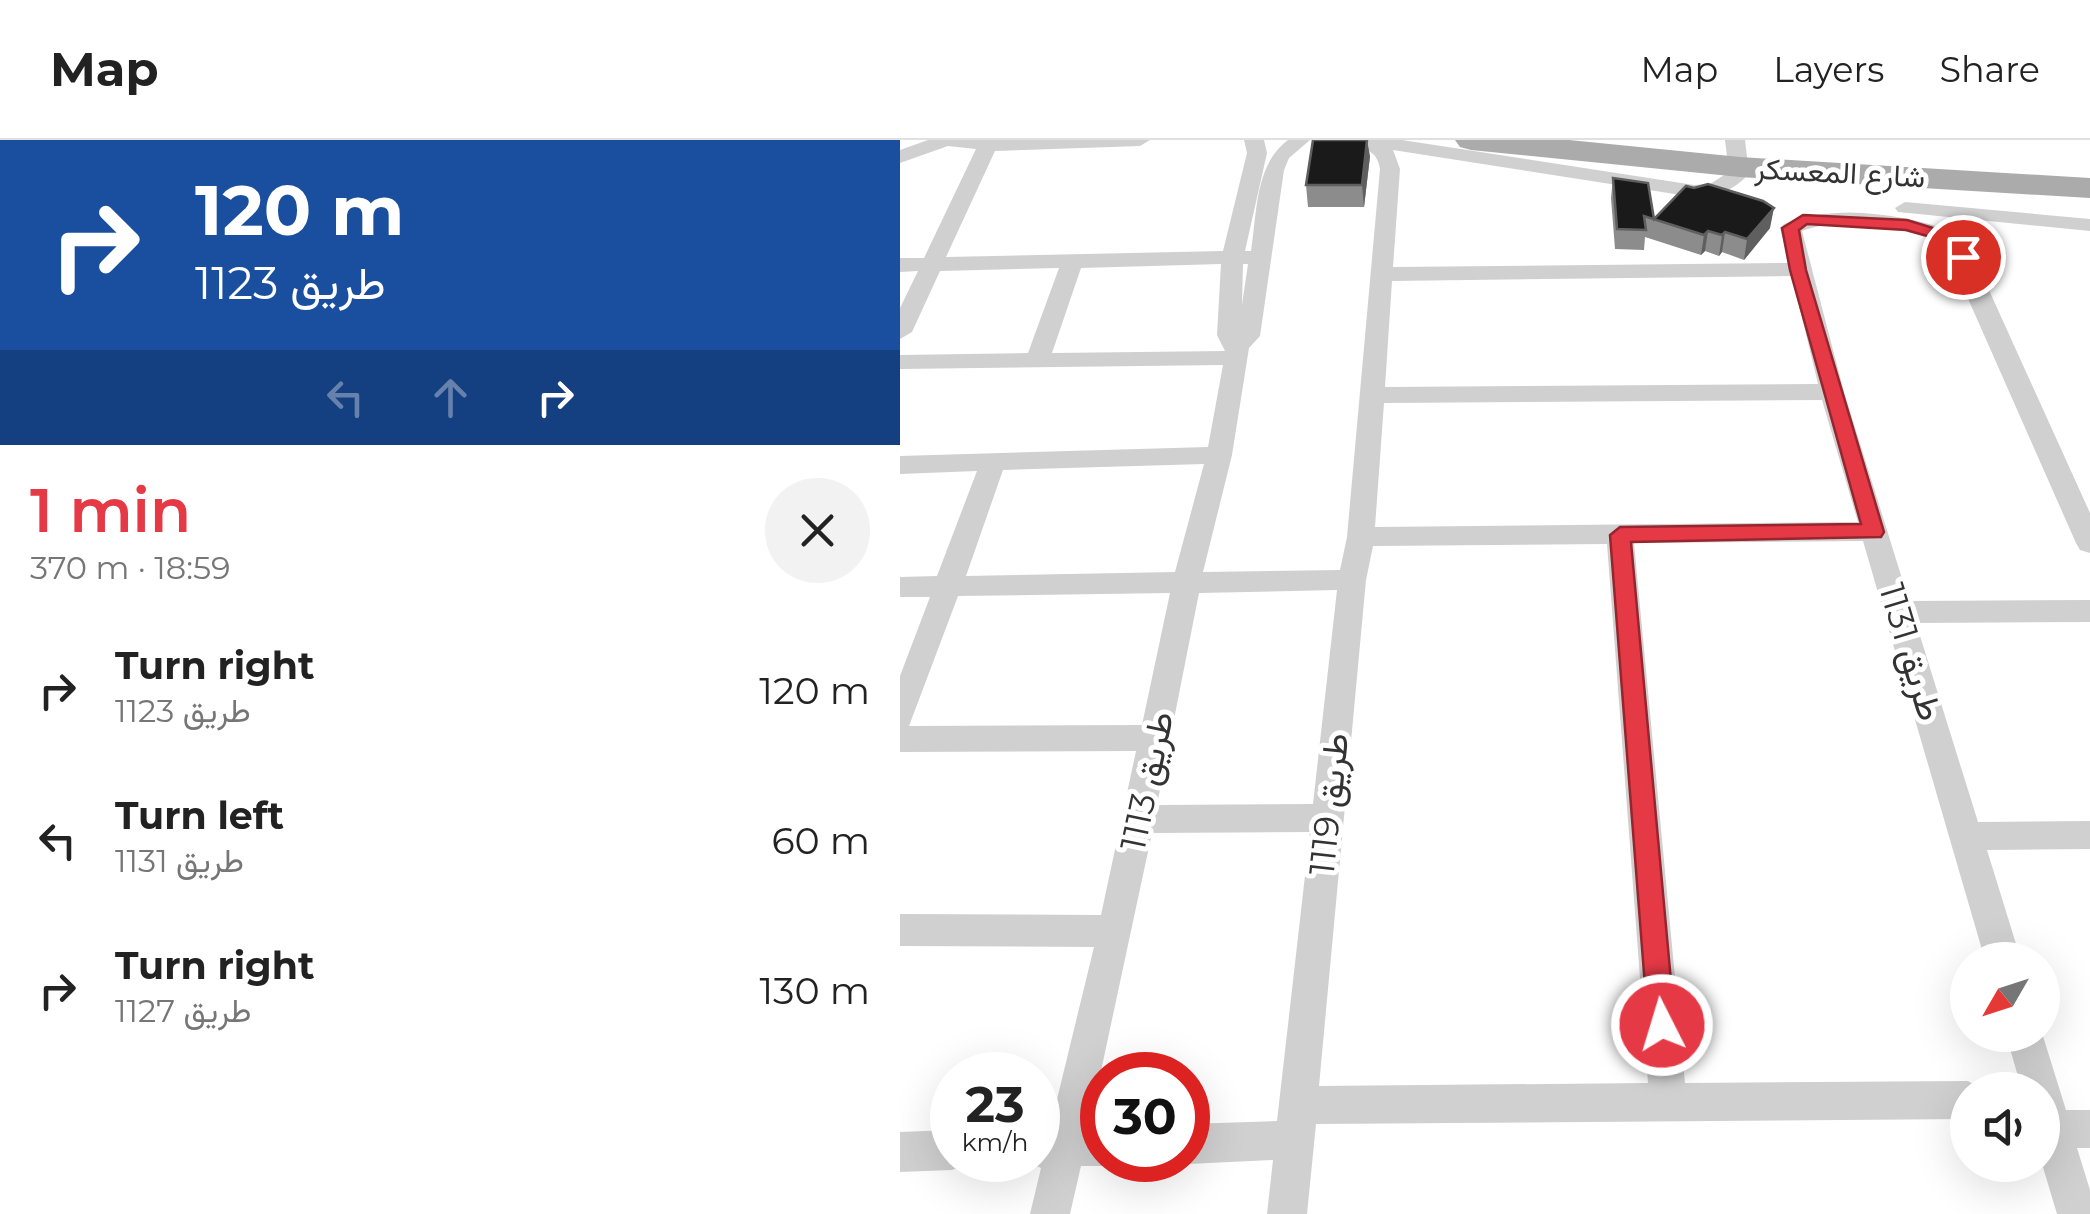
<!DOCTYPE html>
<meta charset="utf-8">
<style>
:root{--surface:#fff;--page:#f2f2f2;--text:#222;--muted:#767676;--line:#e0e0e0;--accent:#e63946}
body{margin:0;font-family:Montserrat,Vazirmatn,sans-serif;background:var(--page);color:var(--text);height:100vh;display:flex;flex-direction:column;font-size:38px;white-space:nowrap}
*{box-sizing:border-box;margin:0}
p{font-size:32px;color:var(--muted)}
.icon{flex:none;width:55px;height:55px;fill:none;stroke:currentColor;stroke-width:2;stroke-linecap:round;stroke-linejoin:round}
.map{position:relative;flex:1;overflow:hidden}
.panel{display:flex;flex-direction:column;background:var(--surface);width:900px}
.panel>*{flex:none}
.guide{background:#1a4fa0;color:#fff;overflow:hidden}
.needle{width:65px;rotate:231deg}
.tools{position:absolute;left:1050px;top:802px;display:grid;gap:20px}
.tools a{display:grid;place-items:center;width:110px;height:110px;border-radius:50%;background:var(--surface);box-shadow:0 10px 40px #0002;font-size:50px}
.speed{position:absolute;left:30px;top:912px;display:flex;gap:20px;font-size:50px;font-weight:700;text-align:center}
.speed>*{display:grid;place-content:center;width:130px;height:130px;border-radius:50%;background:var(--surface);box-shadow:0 10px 40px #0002;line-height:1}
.speed small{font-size:25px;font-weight:400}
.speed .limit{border:15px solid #d22;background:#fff;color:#111}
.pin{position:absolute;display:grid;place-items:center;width:85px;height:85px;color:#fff;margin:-42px;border:5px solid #fff;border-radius:50%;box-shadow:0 2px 10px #0007}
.me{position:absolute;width:110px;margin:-55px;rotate:355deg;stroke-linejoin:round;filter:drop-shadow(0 0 8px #0008)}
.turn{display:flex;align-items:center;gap:35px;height:210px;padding:0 30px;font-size:45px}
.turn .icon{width:130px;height:130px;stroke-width:2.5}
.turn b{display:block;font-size:70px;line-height:85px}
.lanes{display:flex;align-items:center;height:95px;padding:0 30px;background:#0003;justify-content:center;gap:50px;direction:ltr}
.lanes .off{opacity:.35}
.round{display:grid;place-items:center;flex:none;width:105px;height:105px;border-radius:52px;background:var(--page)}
.overview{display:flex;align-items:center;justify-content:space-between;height:170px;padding:0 30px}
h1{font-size:60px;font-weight:600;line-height:75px;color:var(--accent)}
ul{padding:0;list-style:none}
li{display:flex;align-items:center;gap:30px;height:150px;padding:0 30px}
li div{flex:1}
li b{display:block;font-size:38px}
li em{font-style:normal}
header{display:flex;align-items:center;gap:60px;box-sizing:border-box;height:140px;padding:0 50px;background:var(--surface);border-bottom:2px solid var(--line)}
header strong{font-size:48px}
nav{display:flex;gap:55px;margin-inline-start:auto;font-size:35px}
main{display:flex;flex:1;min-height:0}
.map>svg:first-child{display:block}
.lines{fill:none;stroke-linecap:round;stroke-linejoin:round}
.minor{fill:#d0d0d0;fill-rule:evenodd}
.primary{fill:#ababab;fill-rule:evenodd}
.wall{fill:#8c8c8c}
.shaded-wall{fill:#5f5f5f}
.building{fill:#1a1a1a;stroke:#5f5f5f;stroke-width:2.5}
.route{fill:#e63946;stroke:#96252e;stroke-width:2.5}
.labels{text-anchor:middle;stroke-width:10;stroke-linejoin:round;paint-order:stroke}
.far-street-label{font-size:30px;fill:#333;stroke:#fff}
.street-label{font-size:35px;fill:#333;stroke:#fff}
</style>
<header>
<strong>Map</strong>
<nav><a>Map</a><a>Layers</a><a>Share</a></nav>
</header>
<main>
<section class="panel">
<div class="guide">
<div class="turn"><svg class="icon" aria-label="right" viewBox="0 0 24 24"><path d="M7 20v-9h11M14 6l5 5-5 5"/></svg><div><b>120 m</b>طريق 1123</div></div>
<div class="lanes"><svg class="icon off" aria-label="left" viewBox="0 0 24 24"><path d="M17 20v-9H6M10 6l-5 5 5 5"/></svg><svg class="icon off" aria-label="ahead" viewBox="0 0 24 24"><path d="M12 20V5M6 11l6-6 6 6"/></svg><svg class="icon" aria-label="right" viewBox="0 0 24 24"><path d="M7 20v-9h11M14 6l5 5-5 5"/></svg></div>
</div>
<div class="overview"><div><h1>1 min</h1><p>370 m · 18:59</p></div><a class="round"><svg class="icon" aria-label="close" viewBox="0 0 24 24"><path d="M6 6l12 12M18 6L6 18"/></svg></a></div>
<ul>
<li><svg class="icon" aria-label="right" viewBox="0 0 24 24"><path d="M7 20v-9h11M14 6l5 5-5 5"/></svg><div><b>Turn right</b><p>طريق 1123</p></div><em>120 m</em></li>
<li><svg class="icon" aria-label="left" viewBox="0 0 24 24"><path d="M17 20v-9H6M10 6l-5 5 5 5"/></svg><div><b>Turn left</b><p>طريق 1131</p></div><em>60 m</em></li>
<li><svg class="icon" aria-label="right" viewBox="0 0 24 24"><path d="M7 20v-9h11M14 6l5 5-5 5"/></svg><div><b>Turn right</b><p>طريق 1127</p></div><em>130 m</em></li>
</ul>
</section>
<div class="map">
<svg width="1190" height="1074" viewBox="0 0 1190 1074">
<rect width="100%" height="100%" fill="#fff"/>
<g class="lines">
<!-- minor -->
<g class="minor">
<path d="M28,0h222l-10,6 -145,5 -49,106 277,-6 24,-98 -3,-13h20l3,13 -22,98h6c6,-38 4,-87 37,-111h22l-21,18 -5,12 -24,166 -11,12 -17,107 -29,117 137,-2 7,-33 33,-368c-3,-20 -15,-17 -26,-29h48l292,45 16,-1 19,-12 -4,-32h20l4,34c-16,17 -32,22 -55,23l-301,-47 7,19 -7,98 396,-4 -9,-35 4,-4c54,-22 121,-9 175,9l15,24 116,256v40l-10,-3 -4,-7 -133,-301c-40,-13 -100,-27 -141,-11l42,161 65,209 181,-1v22l-174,1 62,199 112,-1v28l-103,1 34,110h-36l-122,-419 -229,2 51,540 283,-2 15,9h-15v29l-652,5 -9,90h-40l6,-54 -85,4 -9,-4h9v-36l89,-3 33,-289 -158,1 -63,294h13v33h14l-14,6h-21l-11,48h-40l11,-46 -18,-8h15v-31l12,-1 44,-181 -194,-1v-32l201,1 35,-164 -236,1v-76l30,-79h-30v-20l37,-1 40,-105 -77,3v-18l308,-9 15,-82 -323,4v-14l128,-2 31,-85 -119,3 -28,61 -12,7v-31l18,-37 -18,1v-14h24l52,-109 -28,-3 -48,17v-13zM321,124l-4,71 8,16 -173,2 29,-85zM343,124h5l-6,41zM892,136l26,108 -433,3 7,-106zM922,260l36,122 -483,5 9,-124zM304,324l-29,108 -209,4 37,-106zM707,404l41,539 -329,3 47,-506 7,-34zM437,450l-24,214 -156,1 42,-212zM270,453l-28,132 -233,1 49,-130z"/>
<polygon points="1005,62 1190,79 1190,91 998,72 995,68"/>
<polygon points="1142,893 1166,970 1190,970 1190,1008 1177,1008 1190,1050 1190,1074 1157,1074 1142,1024 1142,950 1122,950 1106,895"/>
<polygon points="52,990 52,1020 68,1020 66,1024 52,1030 0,1032 0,992"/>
</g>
<!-- primary -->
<polygon class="primary" points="555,0 669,0 840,17 1190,38 1190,58 840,37 571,10 560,7"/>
</g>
<!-- wall -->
<g class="wall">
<polygon points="470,16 464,67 408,67 406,45"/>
<polygon points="713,38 754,79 870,88 844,120 822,112 819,116 805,111 801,115 745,97 744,110 715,109 711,58"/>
</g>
<!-- shaded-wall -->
<g class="shaded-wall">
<polygon points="467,0 470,16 464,67 462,45"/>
<polygon points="874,68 870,88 844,120 847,99"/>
<polygon points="808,91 805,111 801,115 804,95"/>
<polygon points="825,92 822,112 819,116 822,95"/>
</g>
<!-- building -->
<g class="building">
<polygon points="413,0 467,0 462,45 406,45"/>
<polygon points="713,38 748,43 754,79 786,46 794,48 808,44 863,61 874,68 847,99 825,92 822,95 808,91 804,95 744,76 746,90 717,89"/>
</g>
<!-- route -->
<polygon class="route" points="903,75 1007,80 1056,95 1071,117 1057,120 1045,101 1006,90 907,84 899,90 906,130 984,392 981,397 731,402 775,885 771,895 762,899 752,895 748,885 710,395 720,387 961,384 890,130 882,88"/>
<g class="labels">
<!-- far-street labels -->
<g class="far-street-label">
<text transform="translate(940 33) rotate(3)" y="10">شارع المعسكر</text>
</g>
<!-- street labels -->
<g class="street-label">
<text transform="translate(1011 512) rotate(73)" y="12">طريق 1131</text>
<text transform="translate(247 641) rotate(-78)" y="12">طريق 1113</text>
<text transform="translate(429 664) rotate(-84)" y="12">طريق 1119</text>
</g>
</g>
</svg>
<div class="tools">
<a><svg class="needle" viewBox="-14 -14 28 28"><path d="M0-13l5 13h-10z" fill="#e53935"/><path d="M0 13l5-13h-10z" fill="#767676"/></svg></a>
<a><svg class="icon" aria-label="sound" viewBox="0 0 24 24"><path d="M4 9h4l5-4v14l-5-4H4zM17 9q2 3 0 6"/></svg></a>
</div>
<div class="speed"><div>23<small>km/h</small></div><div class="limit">30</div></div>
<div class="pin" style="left:1063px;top:117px;background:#d93025"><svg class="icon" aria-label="arrive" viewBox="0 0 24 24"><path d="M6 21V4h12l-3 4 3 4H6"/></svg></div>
<svg class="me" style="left:762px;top:885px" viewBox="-20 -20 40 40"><circle r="17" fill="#e63946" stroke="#fff" stroke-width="3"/><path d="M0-11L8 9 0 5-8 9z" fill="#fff"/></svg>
</div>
</main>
